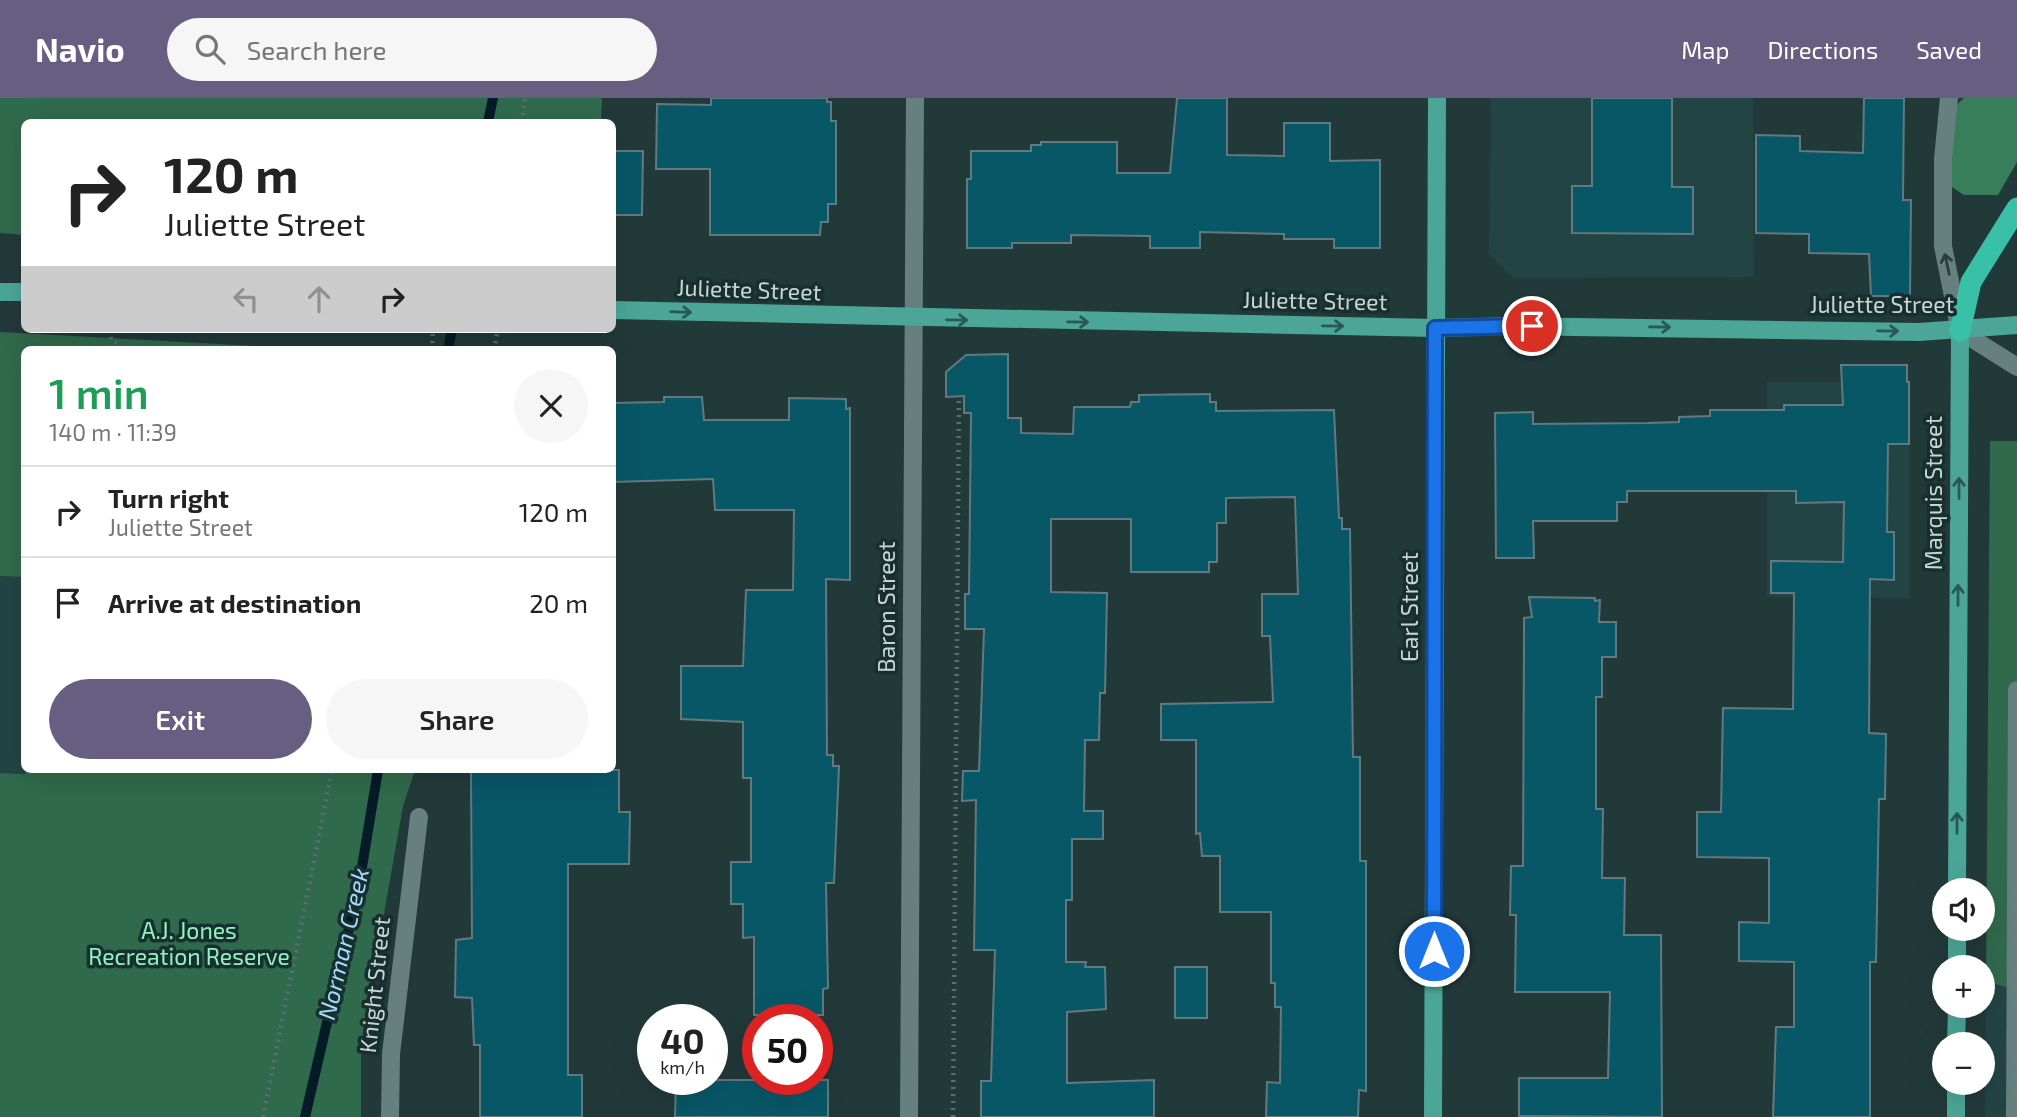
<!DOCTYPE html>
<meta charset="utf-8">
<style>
:root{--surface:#fff;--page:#f6f6f6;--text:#222;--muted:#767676;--line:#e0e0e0;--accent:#665f82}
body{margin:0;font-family:"Exo 2",sans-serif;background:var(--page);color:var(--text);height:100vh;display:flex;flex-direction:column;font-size:26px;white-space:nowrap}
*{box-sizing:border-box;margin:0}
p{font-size:23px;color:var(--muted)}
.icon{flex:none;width:38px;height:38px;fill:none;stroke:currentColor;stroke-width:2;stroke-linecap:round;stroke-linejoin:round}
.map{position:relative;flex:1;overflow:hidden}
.side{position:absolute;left:21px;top:248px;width:595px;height:427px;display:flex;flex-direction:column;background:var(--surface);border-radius:10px;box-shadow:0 7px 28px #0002}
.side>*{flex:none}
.banner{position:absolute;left:21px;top:21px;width:595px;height:214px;border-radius:10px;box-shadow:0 7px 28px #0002;background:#fff;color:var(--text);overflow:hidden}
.fabs{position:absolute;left:1932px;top:780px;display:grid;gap:14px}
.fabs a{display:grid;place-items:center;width:63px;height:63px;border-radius:50%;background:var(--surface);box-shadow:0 7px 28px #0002;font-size:35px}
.speed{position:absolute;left:637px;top:906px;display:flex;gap:14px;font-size:35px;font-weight:700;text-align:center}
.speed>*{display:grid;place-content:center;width:91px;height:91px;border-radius:50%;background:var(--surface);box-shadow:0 7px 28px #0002;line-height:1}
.speed small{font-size:18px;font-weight:400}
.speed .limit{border:10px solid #d22;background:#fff;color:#111}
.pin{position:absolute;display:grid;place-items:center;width:60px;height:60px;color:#fff;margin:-30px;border:4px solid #fff;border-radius:50%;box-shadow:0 2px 7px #0007}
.me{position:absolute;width:77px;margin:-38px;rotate:0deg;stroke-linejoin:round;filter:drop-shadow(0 0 5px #0008)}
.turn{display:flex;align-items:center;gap:24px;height:147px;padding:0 28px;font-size:32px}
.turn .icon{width:91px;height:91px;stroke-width:2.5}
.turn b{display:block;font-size:49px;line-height:60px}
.lanes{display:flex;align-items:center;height:66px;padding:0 28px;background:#0003;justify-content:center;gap:35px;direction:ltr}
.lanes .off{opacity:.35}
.round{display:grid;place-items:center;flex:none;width:74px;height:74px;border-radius:37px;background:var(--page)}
.summary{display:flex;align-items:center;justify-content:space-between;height:119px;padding:0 28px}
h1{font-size:42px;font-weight:600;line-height:52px;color:#1e9e55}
.action{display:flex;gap:14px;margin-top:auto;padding:14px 28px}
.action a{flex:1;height:80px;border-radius:42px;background:var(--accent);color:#fff;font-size:28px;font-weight:600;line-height:80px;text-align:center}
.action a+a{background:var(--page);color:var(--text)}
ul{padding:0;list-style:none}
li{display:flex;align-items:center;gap:21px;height:91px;padding:0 28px;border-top:2px solid var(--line)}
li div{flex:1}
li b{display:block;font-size:26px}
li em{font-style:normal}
header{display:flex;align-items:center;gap:42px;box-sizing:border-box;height:98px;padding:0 35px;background:var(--accent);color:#fff}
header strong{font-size:33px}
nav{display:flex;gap:38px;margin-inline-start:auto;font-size:24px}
.search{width:490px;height:63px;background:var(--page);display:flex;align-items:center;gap:18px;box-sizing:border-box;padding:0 24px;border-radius:38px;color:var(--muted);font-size:26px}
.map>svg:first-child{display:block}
.built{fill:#234445}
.green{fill:#306a4c}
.forest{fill:#387e5a}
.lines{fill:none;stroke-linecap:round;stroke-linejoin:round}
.stream{stroke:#051b27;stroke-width:10}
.building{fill:#085767;stroke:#62797f;stroke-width:2}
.path{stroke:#5b6f70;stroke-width:4.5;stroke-dasharray:2 5;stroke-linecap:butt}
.minor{stroke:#667f7f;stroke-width:18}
.major{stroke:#4ba698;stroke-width:18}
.highway{stroke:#39c0a8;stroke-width:21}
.oneway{stroke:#283f3f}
.oneway2{stroke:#2a5954}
.route-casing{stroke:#114b97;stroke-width:18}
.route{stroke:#1a73e8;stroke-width:12}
.labels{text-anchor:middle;stroke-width:7;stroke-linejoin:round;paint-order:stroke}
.street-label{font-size:23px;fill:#c7d5d5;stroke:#182f2f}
.park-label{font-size:23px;fill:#90f3be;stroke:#182f2f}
.water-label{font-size:24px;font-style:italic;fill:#a5dbfc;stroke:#182f2f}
</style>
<header>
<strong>Navio</strong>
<div class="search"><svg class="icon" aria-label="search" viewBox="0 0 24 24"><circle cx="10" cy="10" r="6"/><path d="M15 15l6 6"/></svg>Search here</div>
<nav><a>Map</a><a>Directions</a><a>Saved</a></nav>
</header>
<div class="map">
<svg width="2017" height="1019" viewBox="0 0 2017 1019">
<rect width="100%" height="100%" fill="#22393a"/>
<!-- built -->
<g class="built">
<polygon points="1491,0 1753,0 1754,179 1513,180 1489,156"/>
<polygon points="1767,284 1909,284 1909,500 1767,499"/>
<polygon points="0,478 24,479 26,676 0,675"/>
<polygon points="1986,883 2017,893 2017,1019 1985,1019"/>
</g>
<!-- green -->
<g class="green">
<polygon points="0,0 602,0 601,24 24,24 24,137 0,135"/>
<polygon points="0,234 331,252 24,252 24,479 0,478"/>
<polygon points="1990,343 2017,343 2017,893 1986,883"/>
<polygon points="26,672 415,672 403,708 361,946 361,1019 0,1019 0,675 26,676"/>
</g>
<!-- forest -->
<polygon class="forest" points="1964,0 2017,0 2017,64 1998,97 1964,97 1952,89 1945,61 1951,12"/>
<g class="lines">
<!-- stream -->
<g class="stream">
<polyline points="488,24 493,0"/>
<polyline points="448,252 452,231"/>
<polyline points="305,1019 359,787 378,672"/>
</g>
</g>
<!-- building -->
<g class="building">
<polygon points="711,0 827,0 827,4 831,4 831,23 836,23 836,106 828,106 828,124 821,124 820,137 710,137 710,71 656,71 657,6 711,7"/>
<polygon points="1177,0 1227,0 1227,57 1284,58 1284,25 1330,25 1330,63 1380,62 1380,150 1334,150 1334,141 1284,141 1284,136 1200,134 1200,150 1150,150 1150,138 1071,137 1071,145 1012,145 1012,150 967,150 967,81 971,81 971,53 1031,53 1031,47 1041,47 1041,44 1117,44 1117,75 1170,75"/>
<polygon points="1592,0 1672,0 1672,89 1693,89 1693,136 1572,135 1572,88 1592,88"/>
<polygon points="1864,0 1904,0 1903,102 1911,102 1910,198 1871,198 1869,156 1809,155 1809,136 1756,135 1756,37 1800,38 1800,53 1863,55"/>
<polygon points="612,53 643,53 642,117 612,117"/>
<polygon points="1008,256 1008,320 1021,320 1021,335 1073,336 1074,309 1130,309 1131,304 1139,304 1139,297 1210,296 1210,304 1216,304 1216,313 1334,312 1339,420 1342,420 1342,431 1350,431 1353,659 1360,659 1360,763 1366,763 1366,993 1359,992 1358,1019 1266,1019 1267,984 1280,985 1281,909 1275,909 1275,885 1271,885 1271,814 1220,814 1220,758 1202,758 1200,735 1196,736 1196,642 1161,642 1161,606 1273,604 1270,538 1262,538 1262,496 1298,496 1295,399 1226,400 1226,425 1217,425 1217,464 1209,464 1209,474 1131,474 1131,421 1051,421 1051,494 1107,495 1105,595 1100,595 1099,642 1085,642 1084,713 1103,713 1103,741 1072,741 1072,802 1066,802 1066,864 1086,864 1085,869 1105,869 1106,911 1067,914 1067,985 1154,982 1154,1019 981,1019 981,983 991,983 995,852 974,852 976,702 962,703 963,673 979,673 984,531 965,531 965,496 969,496 971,315 964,315 964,298 946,299 946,274 966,257"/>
<polygon points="1841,267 1907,267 1907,284 1909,284 1909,346 1888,346 1887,434 1894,434 1894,482 1870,481 1869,635 1886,636 1885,701 1879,701 1876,864 1870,864 1870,1019 1773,1019 1776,929 1794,929 1794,864 1739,863 1739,824 1769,825 1769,760 1697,759 1697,714 1721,714 1723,610 1793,611 1794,495 1771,495 1771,463 1843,464 1844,404 1796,405 1796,393 1627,393 1627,404 1617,404 1617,423 1533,423 1534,460 1496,460 1495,315 1533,314 1533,326 1648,325 1679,324 1679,319 1710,318 1710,312 1784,312 1784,307 1843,307"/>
<polygon points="664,299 702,299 704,322 789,322 789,300 846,301 846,311 850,310 850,482 826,481 827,657 833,657 833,668 839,668 834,785 826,785 828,890 823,891 823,917 754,917 754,839 743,840 743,806 731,806 731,764 751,764 751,680 743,680 743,624 681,621 681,568 743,568 746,492 793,492 794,412 715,412 713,381 612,384 612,305 664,304"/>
<polygon points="1529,499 1595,500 1595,503 1600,502 1599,524 1616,524 1616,559 1602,559 1602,599 1596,599 1596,711 1603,711 1602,780 1625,780 1624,837 1661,837 1662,1019 1519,1018 1519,980 1608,980 1610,894 1515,894 1516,817 1510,817 1511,768 1523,768 1524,535 1524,520 1532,519"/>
<polygon points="471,672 619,672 619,714 630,714 629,766 568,766 568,977 582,977 582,1019 480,1019 480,947 474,947 472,900 455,899 456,842 472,840"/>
<rect x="1175" y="869" width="32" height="51"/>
<polygon points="676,982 828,982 828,1019 675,1019"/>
</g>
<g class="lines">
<!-- path -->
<g class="path">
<polyline points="522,24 525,0"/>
<polyline points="110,232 111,241 124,252"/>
<polyline points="432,252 433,231"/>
<polyline points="494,252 498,231"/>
<polyline points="263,1019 332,672"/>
<polyline points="953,1019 959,298"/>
</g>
<!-- minor -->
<g class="minor">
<polyline points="1949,0 1943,61 1943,148 1960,233 2017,269"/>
<polyline points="390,1019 391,956 419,719"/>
<polyline points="909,1019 915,0"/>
<polyline points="2015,1019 2017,592"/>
</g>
<!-- major -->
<g class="major">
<polyline points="0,194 24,194"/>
<polyline points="612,212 1435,230 1513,228 1919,234 2017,227"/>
<polyline points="1957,793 1960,233"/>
<polyline points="1957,870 1957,831"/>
<polyline points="1956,947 1957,908"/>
<polyline points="1433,1019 1437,0"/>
<polyline points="1956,1019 1956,985"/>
</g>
<!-- highway -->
<polyline class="highway" points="1960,233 1971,184 2017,110"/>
</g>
<!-- one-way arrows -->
<defs><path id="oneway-shaft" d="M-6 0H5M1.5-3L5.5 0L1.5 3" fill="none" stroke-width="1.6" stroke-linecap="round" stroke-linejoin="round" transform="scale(1.75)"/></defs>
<use class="oneway" href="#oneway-shaft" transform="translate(1947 166) rotate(-102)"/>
<g class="oneway2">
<use href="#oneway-shaft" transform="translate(681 214) rotate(2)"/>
<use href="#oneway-shaft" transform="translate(957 222) rotate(1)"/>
<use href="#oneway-shaft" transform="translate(1078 224) rotate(1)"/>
<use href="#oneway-shaft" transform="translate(1333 228) rotate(1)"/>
<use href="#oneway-shaft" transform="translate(1660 229) rotate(1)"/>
<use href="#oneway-shaft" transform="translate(1888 233) rotate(1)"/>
<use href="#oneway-shaft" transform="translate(1959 390) rotate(-90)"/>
<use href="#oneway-shaft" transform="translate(1958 497) rotate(-90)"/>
<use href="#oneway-shaft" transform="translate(1957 725) rotate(-90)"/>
</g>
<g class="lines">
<!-- route casing -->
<g class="route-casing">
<polyline id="route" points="1434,853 1435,230 1532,228"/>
</g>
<!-- route -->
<use href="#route" class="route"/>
</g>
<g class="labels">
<!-- street labels -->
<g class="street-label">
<text transform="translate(749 192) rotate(2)" y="8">Juliette Street</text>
<text transform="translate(1315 203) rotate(1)" y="8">Juliette Street</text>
<text x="1882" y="215">Juliette Street</text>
<text transform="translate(1934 395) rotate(-90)" y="8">Marquis Street</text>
<text transform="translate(887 509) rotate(-90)" y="8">Baron Street</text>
<text transform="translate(1410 509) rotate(-90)" y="8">Earl Street</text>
<text transform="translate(375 887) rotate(-84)" y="8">Knight Street</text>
</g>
<!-- park labels -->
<g class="park-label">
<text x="189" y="841">A.J. Jones<tspan x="189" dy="26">Recreation Reserve</tspan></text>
</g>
<!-- water labels -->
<g class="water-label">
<text transform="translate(344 846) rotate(-77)" y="8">Norman Creek</text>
</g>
</g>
</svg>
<div class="fabs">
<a><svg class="icon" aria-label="sound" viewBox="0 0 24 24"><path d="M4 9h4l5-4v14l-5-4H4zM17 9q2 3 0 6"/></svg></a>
<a>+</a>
<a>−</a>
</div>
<div class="speed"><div>40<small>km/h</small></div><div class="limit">50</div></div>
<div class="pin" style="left:1532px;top:228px;background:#d93025"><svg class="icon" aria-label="arrive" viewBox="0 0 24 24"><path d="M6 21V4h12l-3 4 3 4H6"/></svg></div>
<svg class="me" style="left:1434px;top:853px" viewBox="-20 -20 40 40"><circle r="17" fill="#1a73e8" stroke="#fff" stroke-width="3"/><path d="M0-11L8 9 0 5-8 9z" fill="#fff"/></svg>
<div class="banner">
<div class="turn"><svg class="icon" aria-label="right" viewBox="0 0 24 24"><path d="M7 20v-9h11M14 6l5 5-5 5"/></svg><div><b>120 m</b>Juliette Street</div></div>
<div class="lanes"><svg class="icon off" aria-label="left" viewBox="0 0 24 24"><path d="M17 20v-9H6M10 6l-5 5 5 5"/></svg><svg class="icon off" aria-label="ahead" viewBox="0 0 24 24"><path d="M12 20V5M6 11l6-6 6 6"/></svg><svg class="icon" aria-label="right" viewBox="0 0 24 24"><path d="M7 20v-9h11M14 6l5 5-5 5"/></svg></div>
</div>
<section class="side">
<div class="summary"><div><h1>1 min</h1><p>140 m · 11:39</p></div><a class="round"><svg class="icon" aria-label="close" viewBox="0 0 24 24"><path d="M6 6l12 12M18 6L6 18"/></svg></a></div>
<ul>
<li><svg class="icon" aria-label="right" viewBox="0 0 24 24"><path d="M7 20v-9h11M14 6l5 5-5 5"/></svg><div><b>Turn right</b><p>Juliette Street</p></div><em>120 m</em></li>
<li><svg class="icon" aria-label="arrive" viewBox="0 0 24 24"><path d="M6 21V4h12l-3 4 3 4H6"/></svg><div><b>Arrive at destination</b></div><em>20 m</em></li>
</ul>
<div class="action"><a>Exit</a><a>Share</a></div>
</section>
</div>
